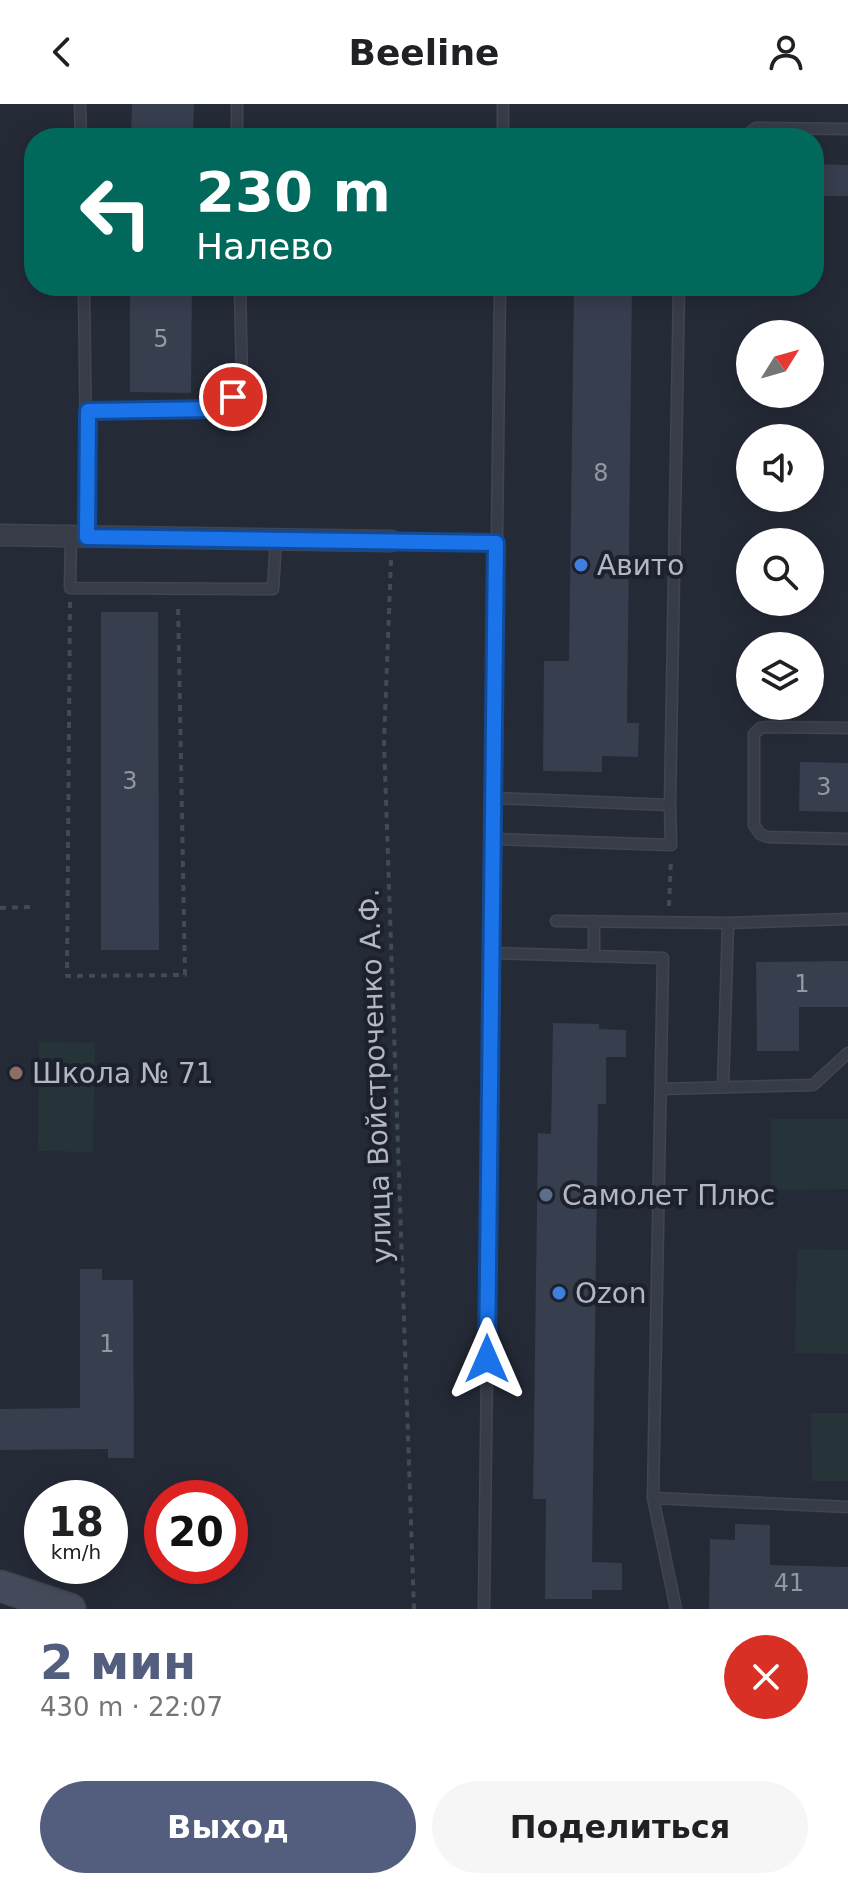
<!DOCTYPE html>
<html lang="ru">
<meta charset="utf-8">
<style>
:root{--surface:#fff;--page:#f6f6f6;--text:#202124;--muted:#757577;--accent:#535d7e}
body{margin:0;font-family:"DejaVu Sans",sans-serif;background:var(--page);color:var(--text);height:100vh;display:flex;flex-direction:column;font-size:30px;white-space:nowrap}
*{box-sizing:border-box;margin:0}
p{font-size:26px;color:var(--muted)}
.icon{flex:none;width:44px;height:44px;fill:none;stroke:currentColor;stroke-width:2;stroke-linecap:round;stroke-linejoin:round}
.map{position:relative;height:1505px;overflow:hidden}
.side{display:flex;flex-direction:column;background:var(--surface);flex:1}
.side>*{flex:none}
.top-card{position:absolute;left:24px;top:24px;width:800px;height:168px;border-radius:32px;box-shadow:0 4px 20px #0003;background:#00695c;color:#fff;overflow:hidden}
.needle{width:52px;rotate:53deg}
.fabs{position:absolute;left:736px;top:216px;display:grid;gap:16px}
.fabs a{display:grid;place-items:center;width:88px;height:88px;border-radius:50%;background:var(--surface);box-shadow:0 4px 20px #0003;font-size:40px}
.speed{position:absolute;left:24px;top:1376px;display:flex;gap:16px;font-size:40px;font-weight:700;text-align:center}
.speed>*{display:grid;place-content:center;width:104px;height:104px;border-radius:50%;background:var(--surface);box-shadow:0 4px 20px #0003;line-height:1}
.speed small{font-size:20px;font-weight:400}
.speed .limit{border:12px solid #d22;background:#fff;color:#111}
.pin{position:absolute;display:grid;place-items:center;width:68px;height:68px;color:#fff;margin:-34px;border:4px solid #fff;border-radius:50%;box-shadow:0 2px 8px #0007}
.me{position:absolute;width:88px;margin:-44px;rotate:0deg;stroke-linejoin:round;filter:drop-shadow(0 0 6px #0008)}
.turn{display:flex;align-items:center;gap:28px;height:168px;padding:0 40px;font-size:36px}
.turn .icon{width:104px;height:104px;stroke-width:2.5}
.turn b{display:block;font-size:56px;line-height:68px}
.round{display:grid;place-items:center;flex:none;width:84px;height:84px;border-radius:42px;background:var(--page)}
.head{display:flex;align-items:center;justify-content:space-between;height:136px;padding:0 40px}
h1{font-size:48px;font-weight:700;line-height:60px;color:var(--accent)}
.action{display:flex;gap:16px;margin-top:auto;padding:16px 40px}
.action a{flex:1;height:92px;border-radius:48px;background:var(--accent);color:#fff;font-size:32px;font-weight:700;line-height:92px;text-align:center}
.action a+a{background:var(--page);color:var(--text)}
header{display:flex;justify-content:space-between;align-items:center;height:104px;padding:0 40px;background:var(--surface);font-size:36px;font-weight:700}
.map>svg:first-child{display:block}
.green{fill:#263439}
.building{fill:#373e4e}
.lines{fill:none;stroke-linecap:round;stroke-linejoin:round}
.lane-casing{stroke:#414551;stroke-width:13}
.street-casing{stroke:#414551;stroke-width:23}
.secondary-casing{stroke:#414551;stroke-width:33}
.path{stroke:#3f4d51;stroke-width:4;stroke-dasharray:6 6;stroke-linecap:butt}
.lane{stroke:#383c48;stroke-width:10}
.street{stroke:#383c48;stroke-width:20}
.secondary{stroke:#464b5b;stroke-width:30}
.route-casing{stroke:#114b97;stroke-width:20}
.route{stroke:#1a73e8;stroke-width:14}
.shop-dot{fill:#3f7fe0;stroke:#1d212d;stroke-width:3}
.education-dot{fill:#8d6e63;stroke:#1d212d;stroke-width:3}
.service-dot{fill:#5c6f8a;stroke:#1d212d;stroke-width:3}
.labels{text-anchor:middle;stroke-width:8;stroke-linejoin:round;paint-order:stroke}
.number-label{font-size:24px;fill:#9297a4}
.poi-label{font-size:28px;fill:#b3b7c4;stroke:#1d212d;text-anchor:start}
.street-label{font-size:28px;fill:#b3b7c4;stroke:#1d212d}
</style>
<header><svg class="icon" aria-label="back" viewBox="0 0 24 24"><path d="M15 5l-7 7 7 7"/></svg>Beeline<svg class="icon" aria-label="person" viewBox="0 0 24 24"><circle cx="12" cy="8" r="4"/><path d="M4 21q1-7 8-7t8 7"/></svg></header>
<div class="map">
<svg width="848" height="1505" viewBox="0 0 848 1505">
<rect width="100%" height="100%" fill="#252a37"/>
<!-- green -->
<g class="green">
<polygon points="39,938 95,939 93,1048 38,1047"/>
<polygon points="771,1015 848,1015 848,1085 771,1086"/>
<polygon points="797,1145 848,1146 848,1250 795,1249"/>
<polygon points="811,1309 848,1309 848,1377 812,1377"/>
</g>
<!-- building -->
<g class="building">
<polygon points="132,0 194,0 193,34 131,34"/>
<polygon points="814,60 848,61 848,92 817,92 817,105 814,105"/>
<polygon points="130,182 192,182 191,289 130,288"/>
<polygon points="574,182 632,182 627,619 639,619 638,653 602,652 602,668 543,667 544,557 569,557"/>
<polygon points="101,508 158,508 159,846 101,846"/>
<polygon points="800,658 848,659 848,708 799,707"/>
<polygon points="848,857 848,903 799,903 799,947 757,947 756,858"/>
<polygon points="553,919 599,920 599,925 626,926 626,953 606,953 606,1000 598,1000 592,1458 622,1459 622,1486 592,1486 592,1495 545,1495 546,1395 533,1395 538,1029 551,1030"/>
<polygon points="80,1165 102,1165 102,1176 133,1176 134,1354 108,1354 108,1345 0,1346 0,1305 80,1304"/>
<polygon points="735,1420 770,1421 770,1461 848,1463 848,1505 709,1505 710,1435 735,1436"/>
</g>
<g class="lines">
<!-- lane casing -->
<g class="lane-casing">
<g id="lane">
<polyline points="80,0 81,34"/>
<polyline points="237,0 237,34"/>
<polyline points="503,34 503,0"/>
<polyline points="742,34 756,24 848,25"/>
<polyline points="84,182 87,433"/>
<polyline points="88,307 216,305 233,293 242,278 240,182"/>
<polyline points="71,433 70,484 273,485 276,436"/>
<polyline points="391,437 496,439"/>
<polyline points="848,624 767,623 760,624 754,630 754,721 760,730 768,733 848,735"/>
<polyline points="494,694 670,701 679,182"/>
<polyline points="492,735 671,741 670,701"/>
<polyline points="556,817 728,819 723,983"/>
<polyline points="728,819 848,815"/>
<polyline points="492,849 500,182"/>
<polyline points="594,852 594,817"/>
<polyline points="661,985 813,981 848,949"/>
<polyline points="653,1394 848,1403"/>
<polyline points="484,1505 492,849 663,854 653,1394 676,1505"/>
</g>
</g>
<!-- street casing -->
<g class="street-casing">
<polyline id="street" points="0,431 391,437"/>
</g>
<!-- secondary casing -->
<g class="secondary-casing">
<polyline id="secondary" points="0,1482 70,1505"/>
</g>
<!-- path -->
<g class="path">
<polyline points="391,456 384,638 414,1505"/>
<polyline points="70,498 67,872 185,871 178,499"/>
<polyline points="669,802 671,755"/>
<polyline points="0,804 30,803"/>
</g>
<!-- lane -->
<use href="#lane" class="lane"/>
<!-- street -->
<use href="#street" class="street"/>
<!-- secondary -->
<use href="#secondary" class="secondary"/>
</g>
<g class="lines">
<!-- route casing -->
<g class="route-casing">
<polyline id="route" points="233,293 216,305 88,307 87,433 496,439 487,1255"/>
</g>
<!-- route -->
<use href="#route" class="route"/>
</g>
<!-- markers -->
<g class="shop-dot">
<circle cx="581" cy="461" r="8"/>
<circle cx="559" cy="1189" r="8"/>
</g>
<circle class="education-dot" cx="16" cy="969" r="8"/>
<circle class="service-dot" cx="546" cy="1091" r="8"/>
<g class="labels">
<!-- number labels -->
<g class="number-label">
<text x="161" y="243">5</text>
<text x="601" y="377">8</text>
<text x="130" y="685">3</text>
<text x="824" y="691">3</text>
<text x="802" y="888">1</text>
<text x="107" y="1248">1</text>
<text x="789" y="1487">41</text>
</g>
<!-- poi labels -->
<g class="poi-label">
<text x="597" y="471">Авито</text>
<text x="32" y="979">Школа № 71</text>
<text x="562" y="1101">Самолет Плюс</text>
<text x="575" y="1199">Ozon</text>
</g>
<!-- street labels -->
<g class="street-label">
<text transform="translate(375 972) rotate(-92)" y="10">улица Войстроченко А.Ф.</text>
</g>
</g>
</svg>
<div class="fabs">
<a><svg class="needle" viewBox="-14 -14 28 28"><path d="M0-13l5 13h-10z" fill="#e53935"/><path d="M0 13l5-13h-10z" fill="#757577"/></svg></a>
<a><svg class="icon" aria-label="sound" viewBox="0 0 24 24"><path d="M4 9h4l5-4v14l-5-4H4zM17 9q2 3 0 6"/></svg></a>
<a><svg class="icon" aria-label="search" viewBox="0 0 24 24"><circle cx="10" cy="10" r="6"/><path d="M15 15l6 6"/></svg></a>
<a><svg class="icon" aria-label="layers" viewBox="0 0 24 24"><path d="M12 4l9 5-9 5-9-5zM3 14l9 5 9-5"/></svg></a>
</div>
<div class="speed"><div>18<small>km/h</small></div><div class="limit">20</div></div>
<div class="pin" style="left:233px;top:293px;background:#d93025"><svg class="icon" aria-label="arrive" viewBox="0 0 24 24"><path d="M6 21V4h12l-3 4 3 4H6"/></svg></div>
<svg class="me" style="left:487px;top:1255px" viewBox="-20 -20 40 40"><path d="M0-17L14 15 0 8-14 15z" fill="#1a73e8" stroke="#fff" stroke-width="4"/></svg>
<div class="top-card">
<div class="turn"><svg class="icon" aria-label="left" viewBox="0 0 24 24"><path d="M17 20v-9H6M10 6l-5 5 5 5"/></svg><div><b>230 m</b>Налево</div></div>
</div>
</div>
<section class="side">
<div class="head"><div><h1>2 мин</h1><p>430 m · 22:07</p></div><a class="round" style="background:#d93025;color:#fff"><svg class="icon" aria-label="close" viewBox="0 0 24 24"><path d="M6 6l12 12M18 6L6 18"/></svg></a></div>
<div class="action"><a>Выход</a><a>Поделиться</a></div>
</section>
